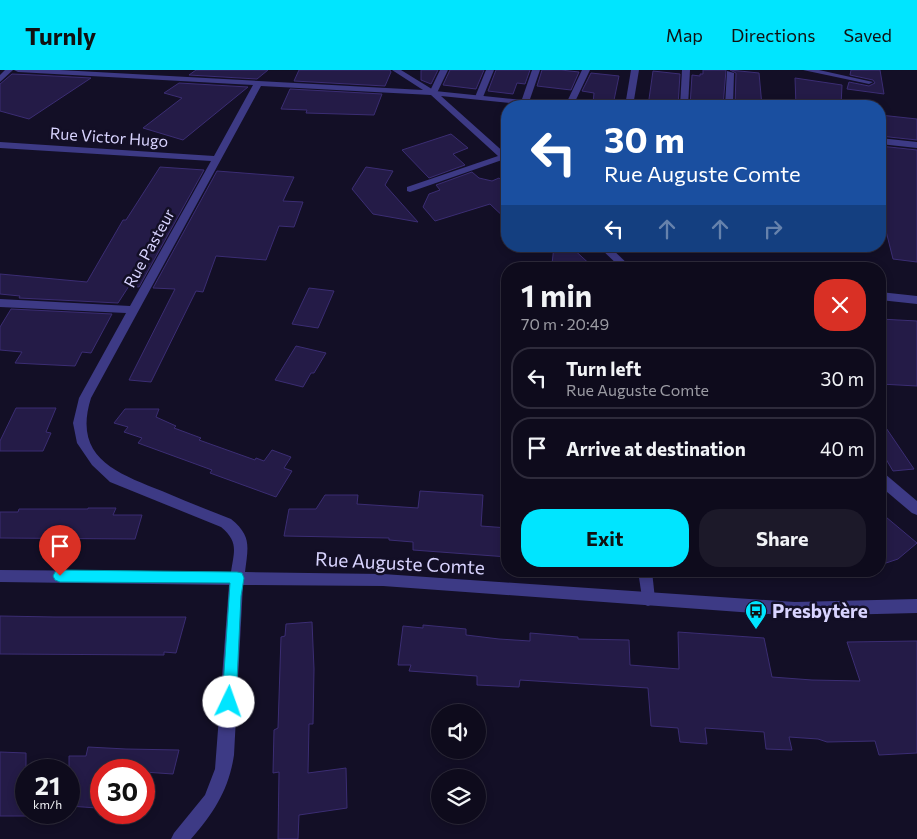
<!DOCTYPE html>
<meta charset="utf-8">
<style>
:root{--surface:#0e0b1c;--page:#1c1929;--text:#f1f3f6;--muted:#9b9ba3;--line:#2e2b3b;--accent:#00e5ff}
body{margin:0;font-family:Commissioner,sans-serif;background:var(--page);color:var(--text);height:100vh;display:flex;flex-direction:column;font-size:19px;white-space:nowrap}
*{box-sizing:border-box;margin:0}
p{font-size:16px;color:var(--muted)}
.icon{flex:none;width:28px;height:28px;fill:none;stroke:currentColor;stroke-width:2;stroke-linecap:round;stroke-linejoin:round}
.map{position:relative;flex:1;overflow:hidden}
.drawer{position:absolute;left:501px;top:192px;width:385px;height:315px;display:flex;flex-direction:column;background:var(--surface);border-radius:20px;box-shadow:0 2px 8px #0003,0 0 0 1px var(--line)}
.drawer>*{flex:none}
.top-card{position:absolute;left:501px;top:30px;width:385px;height:152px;border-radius:20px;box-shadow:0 2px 8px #0003,0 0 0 1px var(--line);background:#1a4fa0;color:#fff;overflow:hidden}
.controls{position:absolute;left:431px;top:634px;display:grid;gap:10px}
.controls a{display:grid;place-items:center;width:55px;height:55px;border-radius:50%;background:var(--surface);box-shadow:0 2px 8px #0003,0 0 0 1px var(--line);font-size:25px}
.speed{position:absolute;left:15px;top:689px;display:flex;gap:10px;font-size:25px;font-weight:700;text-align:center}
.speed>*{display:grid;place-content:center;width:65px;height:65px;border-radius:50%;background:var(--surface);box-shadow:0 2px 8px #0003,0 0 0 1px var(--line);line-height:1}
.speed small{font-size:12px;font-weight:400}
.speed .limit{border:8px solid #d22;background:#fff;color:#111}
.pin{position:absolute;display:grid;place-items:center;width:42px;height:42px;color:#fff;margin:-51px -21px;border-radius:50% 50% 50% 0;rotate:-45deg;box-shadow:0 0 5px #0007}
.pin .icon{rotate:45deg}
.me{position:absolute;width:55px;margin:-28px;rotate:3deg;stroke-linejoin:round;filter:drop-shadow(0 0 4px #0008)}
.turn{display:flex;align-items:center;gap:18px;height:105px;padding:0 20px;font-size:22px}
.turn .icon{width:65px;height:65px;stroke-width:2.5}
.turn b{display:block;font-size:35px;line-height:42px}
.lanes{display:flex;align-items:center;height:48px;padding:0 20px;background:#0003;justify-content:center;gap:25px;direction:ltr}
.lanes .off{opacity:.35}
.round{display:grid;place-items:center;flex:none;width:52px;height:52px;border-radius:20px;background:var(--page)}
.headline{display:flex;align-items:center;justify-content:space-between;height:85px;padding:0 20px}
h1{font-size:30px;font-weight:700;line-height:38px}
.cta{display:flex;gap:10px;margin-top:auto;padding:10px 20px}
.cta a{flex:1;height:58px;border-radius:20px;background:var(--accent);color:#111;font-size:20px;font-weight:700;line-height:58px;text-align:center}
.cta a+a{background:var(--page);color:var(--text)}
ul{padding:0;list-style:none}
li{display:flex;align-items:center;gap:15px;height:62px;margin:0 10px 8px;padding:0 10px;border:2px solid var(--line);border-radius:20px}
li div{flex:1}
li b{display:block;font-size:19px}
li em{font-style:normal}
header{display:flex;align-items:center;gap:30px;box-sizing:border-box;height:70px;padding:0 25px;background:var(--accent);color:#111}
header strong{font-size:24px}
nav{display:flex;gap:28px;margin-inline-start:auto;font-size:18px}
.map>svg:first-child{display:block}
.building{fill:#241b47;stroke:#3b2d73}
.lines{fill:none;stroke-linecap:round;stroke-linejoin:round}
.service{fill:#3d3a85;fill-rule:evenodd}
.minor{fill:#3d3a85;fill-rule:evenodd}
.route{fill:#00e5ff;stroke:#0095a6}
.labels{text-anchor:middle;stroke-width:5;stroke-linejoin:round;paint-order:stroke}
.far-street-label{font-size:16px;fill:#d9d4ff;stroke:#130f26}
.street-label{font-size:19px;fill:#d9d4ff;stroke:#130f26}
.poi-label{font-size:19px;font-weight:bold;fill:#d9d4ff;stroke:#130f26;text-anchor:start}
</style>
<header>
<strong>Turnly</strong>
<nav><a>Map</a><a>Directions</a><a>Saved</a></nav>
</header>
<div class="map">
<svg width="917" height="769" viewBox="0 0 917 769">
<rect width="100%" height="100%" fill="#130f26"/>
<!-- building -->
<g class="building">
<polygon points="196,0 268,0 257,9 189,5"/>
<polygon points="299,0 390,0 391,2 385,16 294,11"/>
<polygon points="421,0 438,0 431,14 421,10"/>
<polygon points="450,0 484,0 476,19 443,15"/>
<polygon points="496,0 530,0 525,14 517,13 513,24 488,21"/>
<polygon points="542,0 561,0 579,2 571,20 537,16"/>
<polygon points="703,0 726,0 723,36 690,36 692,5 700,6 700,4 703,4"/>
<polygon points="730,0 759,3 762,36 735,36 736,3"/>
<polygon points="851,0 880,0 884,24 847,19 849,12 869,16 875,13 873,10 850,5"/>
<polygon points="653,1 680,4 678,36 648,36"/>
<polygon points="591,3 619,6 613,35 593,33 594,23 582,21"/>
<polygon points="12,4 35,5 91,8 29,49 0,41 0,14"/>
<polygon points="795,8 842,15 841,36 796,36"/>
<polygon points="179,13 248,17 183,70 143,58 182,28 164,23"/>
<polygon points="290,19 382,24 374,45 306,43 307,40 281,39"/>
<polygon points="880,45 917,49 917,70 880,66"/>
<polygon points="451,64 468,78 453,84 465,95 429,108 402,80"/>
<polygon points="880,76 917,80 917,192 893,189 880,137"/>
<polygon points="160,97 204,100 139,217 129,216 118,233 19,228 20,226 0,224 0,204 87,212 123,150 126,150"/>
<polygon points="366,97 393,101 385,115 418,152 373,144 352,119"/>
<polygon points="217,101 294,107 283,131 303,132 294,157 279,156 266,190 216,186 203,222 196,221 151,312 129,310 175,219 153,218"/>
<polygon points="472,102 479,108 492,111 499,108 508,116 508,151 490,134 435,151 423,137 429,124 440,120 436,115"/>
<polygon points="554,176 570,176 594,198 552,194"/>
<polygon points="309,218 334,221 318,258 292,254"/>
<polygon points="11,239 112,244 91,283 82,282 75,296 34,294 15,293 22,282 0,280 0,257"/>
<polygon points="880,249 917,251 917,316 880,314"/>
<polygon points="296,276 326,283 314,303 311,303 303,317 275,310"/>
<polygon points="16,338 56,338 46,362 51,363 43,381 0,381 0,371"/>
<polygon points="125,339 159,339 156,347 176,356 174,358 201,368 199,370 255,390 256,388 264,391 272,380 291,387 284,398 292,401 276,427 210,403 212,400 138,373 142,368 124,362 128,357 114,353"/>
<polygon points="880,349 914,399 893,401 880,379"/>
<polygon points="420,421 483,425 481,456 508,458 508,487 413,480 413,472 389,470 389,468 284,466 289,439 316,439 325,425 358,425 357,434 418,438"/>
<polygon points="88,438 116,438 113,445 142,445 135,469 0,468 0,442 18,442 19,439 88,439"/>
<polygon points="880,442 917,473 898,489 880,495"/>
<polygon points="0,546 55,547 186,547 176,583 164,582 164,585 0,584"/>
<polygon points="312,552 314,599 313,654 309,654 308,703 346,698 347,738 299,745 298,769 278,769 279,702 273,703 274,660 278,658 281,567 285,566 286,554"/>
<polygon points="423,555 466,559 466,565 499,569 530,571 530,563 578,567 578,569 629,570 630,595 679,599 678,562 764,568 772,607 812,610 860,611 847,572 917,571 917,683 879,685 875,671 827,672 818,669 789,667 792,680 766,679 764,662 705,658 707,674 680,672 678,658 651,656 648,618 520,610 519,617 477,615 477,606 409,601 411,595 398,595 403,556 423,558"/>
<polygon points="88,677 126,679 179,680 173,704 144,702 144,700 101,700 101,727 97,738 69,736 69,686 86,686"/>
<polygon points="0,682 26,683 26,746 0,746"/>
</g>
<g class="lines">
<!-- service -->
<g class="service">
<polygon points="440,0 448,0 436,25 430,25 429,23"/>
<polygon points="486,0 494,0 483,27 476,29 475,27"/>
<polygon points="532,0 540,0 529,32 522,34 521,32"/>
<polygon points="582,0 590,0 573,36 565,36"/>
<polygon points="631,0 639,0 633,36 625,36"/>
<polygon points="682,0 690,0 688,36 680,36"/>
<polygon points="803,0 819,0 873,12 869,14"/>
<polygon points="727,1 734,3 733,36 725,36"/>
<polygon points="880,222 917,226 917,234 880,230"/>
<polygon points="638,501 652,501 655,529 653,534 648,536 643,534"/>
</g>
<!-- minor -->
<g class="minor">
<polygon points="5,0 13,0 0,12 0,5"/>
<path d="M14,0h46l363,20 -31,-20h9l34,21 127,13 4,2h-26l-99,-10 66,59 1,9 -6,-4 -92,32 -3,-1v-4l91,-31 -67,-61 -170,-9 -170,312c-19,60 26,75 71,93 23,10 46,19 69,28 21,17 17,28 14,53l138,2 412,28 122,-3v14l-122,3 -412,-30 -140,-1 -9,170c-5,34 -20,58 -43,84h-20l3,-6 31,-38 10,-26 14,-184 -229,-3v-12l231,2c3,-21 8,-30 -10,-45l-111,-45 -18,-17 -15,-22 -4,-20 6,-25 47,-85 -126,-6v-8l130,7 81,-145 -211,-13v-6l214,14 39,-71 -235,-13z"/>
<polygon points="880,68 917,72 917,78 880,74"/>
<polygon points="598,176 609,176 633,199 622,199"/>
<polygon points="880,403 885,404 917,431 917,445 912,443 880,416"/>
</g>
</g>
<!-- route -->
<polygon class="route" points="60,500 237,502 242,503 244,508 241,526 236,632 234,637 229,639 224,637 222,632 230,513 60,512 55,510 53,506 55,502"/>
<!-- icons -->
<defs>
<g id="bus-pin" transform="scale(1.125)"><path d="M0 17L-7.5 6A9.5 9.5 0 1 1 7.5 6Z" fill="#00e5ff" stroke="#130f26"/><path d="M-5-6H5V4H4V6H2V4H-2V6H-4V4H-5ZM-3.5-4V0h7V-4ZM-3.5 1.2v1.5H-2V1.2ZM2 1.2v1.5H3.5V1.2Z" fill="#111"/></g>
</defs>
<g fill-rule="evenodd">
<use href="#bus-pin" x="756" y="541"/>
</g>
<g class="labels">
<!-- far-street labels -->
<g class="far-street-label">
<text transform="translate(109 67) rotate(4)" y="6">Rue Victor Hugo</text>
<text transform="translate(149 178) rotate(-61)" y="6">Rue Pasteur</text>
</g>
<!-- street labels -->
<g class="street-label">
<text transform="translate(400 493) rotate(3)" y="7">Rue Auguste Comte</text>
</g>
<!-- poi labels -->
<g class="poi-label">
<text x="772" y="548">Presbytère</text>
</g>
</g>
</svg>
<div class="controls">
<a><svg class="icon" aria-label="sound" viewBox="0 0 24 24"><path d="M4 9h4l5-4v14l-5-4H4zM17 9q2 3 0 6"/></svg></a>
<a><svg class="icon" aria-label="layers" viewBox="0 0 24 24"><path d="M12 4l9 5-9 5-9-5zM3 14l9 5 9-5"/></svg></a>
</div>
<div class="speed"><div>21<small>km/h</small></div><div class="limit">30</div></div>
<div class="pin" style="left:60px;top:506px;background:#d93025"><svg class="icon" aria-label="arrive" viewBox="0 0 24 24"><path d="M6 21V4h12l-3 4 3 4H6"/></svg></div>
<svg class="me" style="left:229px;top:632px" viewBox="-20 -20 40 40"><circle r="19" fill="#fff"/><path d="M0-13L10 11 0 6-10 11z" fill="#00e5ff"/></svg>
<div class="top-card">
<div class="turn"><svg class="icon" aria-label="left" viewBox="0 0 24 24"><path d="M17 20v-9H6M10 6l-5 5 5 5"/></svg><div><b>30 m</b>Rue Auguste Comte</div></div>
<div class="lanes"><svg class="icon" aria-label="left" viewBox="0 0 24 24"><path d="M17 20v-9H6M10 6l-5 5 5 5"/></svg><svg class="icon off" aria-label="ahead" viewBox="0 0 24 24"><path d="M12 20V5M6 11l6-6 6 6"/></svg><svg class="icon off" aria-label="ahead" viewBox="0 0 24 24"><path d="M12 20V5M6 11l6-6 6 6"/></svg><svg class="icon off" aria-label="right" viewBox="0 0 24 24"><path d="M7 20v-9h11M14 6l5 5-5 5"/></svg></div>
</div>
<section class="drawer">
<div class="headline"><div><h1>1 min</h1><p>70 m · 20:49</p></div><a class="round" style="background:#d93025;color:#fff"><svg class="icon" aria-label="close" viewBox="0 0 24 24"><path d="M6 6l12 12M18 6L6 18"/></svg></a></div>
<ul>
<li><svg class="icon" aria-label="left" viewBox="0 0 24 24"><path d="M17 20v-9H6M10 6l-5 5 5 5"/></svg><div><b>Turn left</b><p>Rue Auguste Comte</p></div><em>30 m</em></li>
<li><svg class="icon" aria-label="arrive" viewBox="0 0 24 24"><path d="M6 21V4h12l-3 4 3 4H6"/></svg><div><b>Arrive at destination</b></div><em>40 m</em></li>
</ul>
<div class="cta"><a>Exit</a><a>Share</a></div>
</section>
</div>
